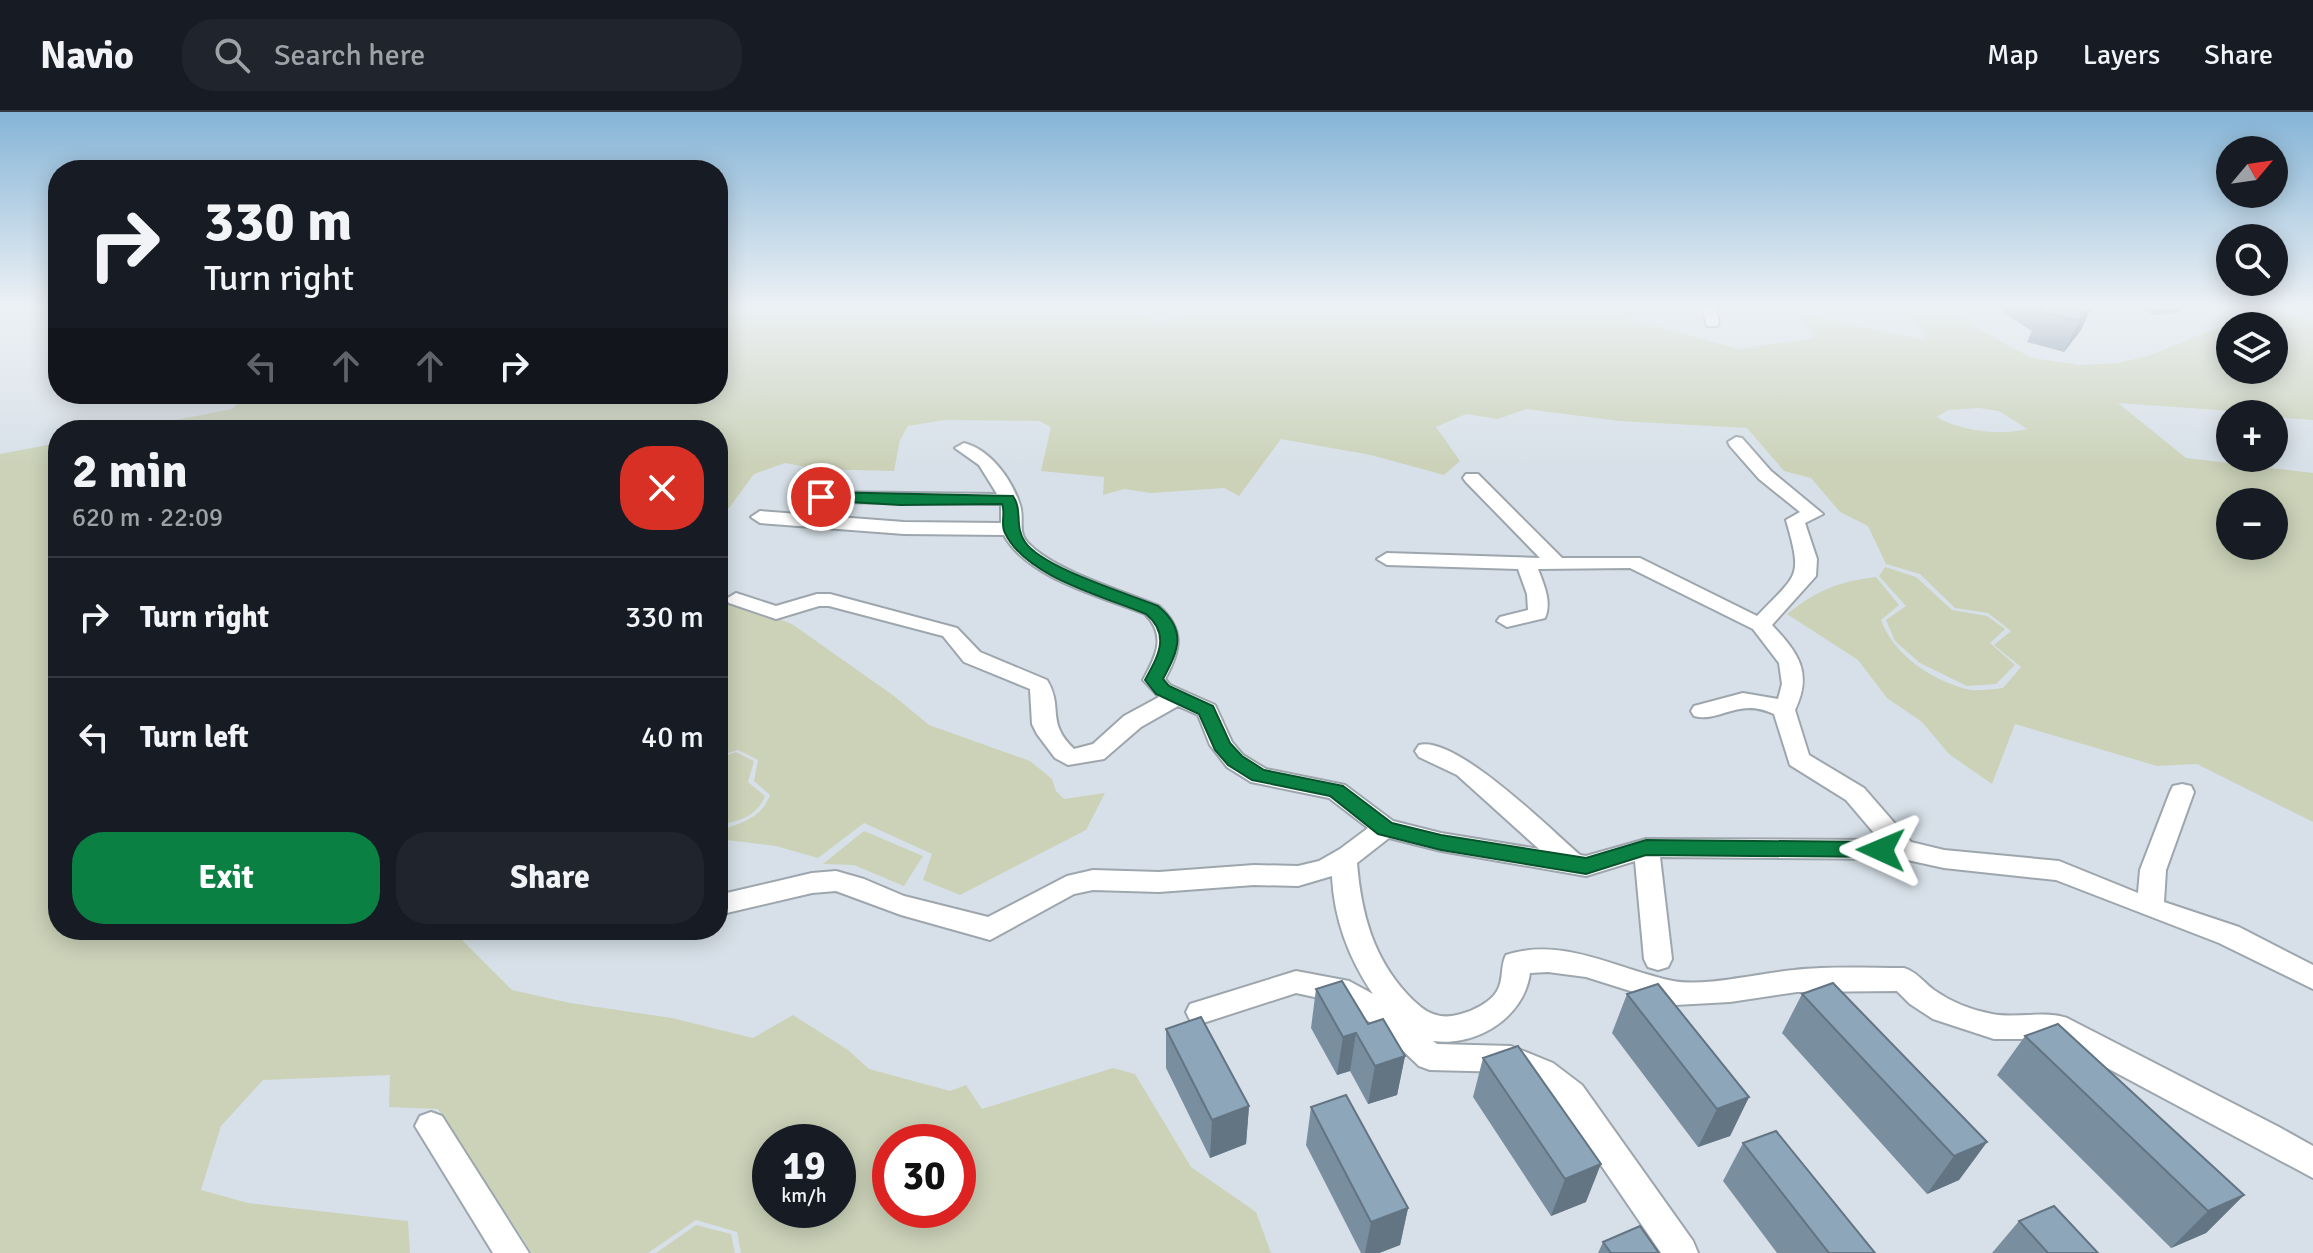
<!DOCTYPE html>
<meta charset="utf-8">
<style>
:root{--surface:#171b24;--page:#20242c;--text:#f1f3f6;--muted:#9ea1a6;--line:#363941;--accent:#0b8043}
body{margin:0;font-family:Signika,sans-serif;background:var(--page);color:var(--text);height:100vh;display:flex;flex-direction:column;font-size:30px;white-space:nowrap}
*{box-sizing:border-box;margin:0}
p{font-size:26px;color:var(--muted)}
.icon{flex:none;width:44px;height:44px;fill:none;stroke:currentColor;stroke-width:2;stroke-linecap:round;stroke-linejoin:round}
.map{position:relative;flex:1;overflow:hidden}
.panel{position:absolute;left:48px;top:308px;width:680px;height:520px;display:flex;flex-direction:column;background:var(--surface);border-radius:32px;box-shadow:0 4px 20px #0003}
.panel>*{flex:none}
.top-card{position:absolute;left:48px;top:48px;width:680px;height:244px;border-radius:32px;box-shadow:0 4px 20px #0003;background:#171b24;color:var(--text);overflow:hidden}
.needle{width:52px;rotate:61deg}
.controls{position:absolute;left:2216px;top:24px;display:grid;gap:16px}
.controls a{display:grid;place-items:center;width:72px;height:72px;border-radius:50%;background:var(--surface);box-shadow:0 4px 20px #0003;font-size:40px}
.speed{position:absolute;left:752px;top:1012px;display:flex;gap:16px;font-size:40px;font-weight:700;text-align:center}
.speed>*{display:grid;place-content:center;width:104px;height:104px;border-radius:50%;background:var(--surface);box-shadow:0 4px 20px #0003;line-height:1}
.speed small{font-size:20px;font-weight:400}
.speed .limit{border:12px solid #d22;background:#fff;color:#111}
.pin{position:absolute;display:grid;place-items:center;width:68px;height:68px;color:#fff;margin:-34px;border:4px solid #fff;border-radius:50%;box-shadow:0 2px 8px #0007}
.me{position:absolute;width:88px;margin:-44px;rotate:271deg;stroke-linejoin:round;filter:drop-shadow(0 0 6px #0008)}
.turn{display:flex;align-items:center;gap:28px;height:168px;padding:0 24px;font-size:36px}
.turn .icon{width:104px;height:104px;stroke-width:2.5}
.turn b{display:block;font-size:56px;line-height:68px}
.lanes{display:flex;align-items:center;height:76px;padding:0 24px;background:#0003;justify-content:center;gap:40px;direction:ltr}
.lanes .off{opacity:.35}
.round{display:grid;place-items:center;flex:none;width:84px;height:84px;border-radius:32px;background:var(--page)}
.headline{display:flex;align-items:center;justify-content:space-between;height:136px;padding:0 24px}
h1{font-size:48px;font-weight:800;line-height:60px}
.primary-button{display:flex;gap:16px;margin-top:auto;padding:16px 24px}
.primary-button a{flex:1;height:92px;border-radius:32px;background:var(--accent);color:#fff;font-size:32px;font-weight:800;line-height:92px;text-align:center}
.primary-button a+a{background:var(--page);color:var(--text)}
ul{padding:0;list-style:none}
li{display:flex;align-items:center;gap:24px;height:120px;padding:0 24px;border-top:2px solid var(--line)}
li div{flex:1}
li b{display:block;font-size:30px}
li em{font-style:normal}
header{display:flex;align-items:center;gap:48px;box-sizing:border-box;height:112px;padding:0 40px;background:var(--surface);border-bottom:2px solid var(--line)}
header strong{font-size:38px}
nav{display:flex;gap:44px;margin-inline-start:auto;font-size:28px}
.search{width:560px;height:72px;background:var(--page);display:flex;align-items:center;gap:20px;box-sizing:border-box;padding:0 28px;border-radius:32px;color:var(--muted);font-size:30px}
.map>svg:first-child{display:block}
.green{fill:#cbd2b8;fill-rule:evenodd}
.lines{fill:none;stroke-linecap:round;stroke-linejoin:round}
.minor-casing{stroke:#9ea6ad;stroke-width:4}
.minor{fill:#fff;fill-rule:evenodd}
.wall{fill:#798fa0}
.shaded-wall{fill:#637482}
.building{fill:#8da6ba;stroke:#637482;stroke-width:2}
.route{fill:#0b8043;stroke:#07532c;stroke-width:2}
</style>
<header>
<strong>Navio</strong>
<div class="search"><svg class="icon" aria-label="search" viewBox="0 0 24 24"><circle cx="10" cy="10" r="6"/><path d="M15 15l6 6"/></svg>Search here</div>
<nav><a>Map</a><a>Layers</a><a>Share</a></nav>
</header>
<div class="map">
<svg width="2313" height="1141" viewBox="0 0 2313 1141">
<rect width="100%" height="100%" fill="#d7e0e8"/>
<!-- green -->
<g class="green">
<path d="M718,194h394l47,17 63,-17h422l-16,13 111,30 76,-11 -16,-24 125,26 -1,-12 -30,-22h59l21,20 59,32 48,7 39,-2 32,-8 114,-47 48,13v99l-39,-3v-3l-156,-11 68,55 127,15v349l-116,-58 -40,2 -142,-42 -23,60 -43,-30 -27,-32 -35,-24 -29,-38 -71,-46c31,-24 50,-32 89,-37l23,28 -18,15c13,35 49,59 85,69 10,3 26,0 37,-1l18,-21 -27,-22 17,-14 -23,-18 -33,-5 -35,-34 -34,-10 -18,-38 -28,-14 -29,-34 -27,-7 -37,-43 -128,-7 -93,-12 -28,10 -32,-5 -30,13 24,34 -16,14 -73,-20 -90,-16 -42,57 -15,-8 -73,5 -27,-4 -21,6 1,-18 -63,-6 10,-44 -12,-6 -94,-1 -37,6 -8,14 -6,31 -77,-2 -32,-6 -31,11 -25,34 -11,3v-81h-593l107,-21 15,-15h471zM2274,214v44h-44v-44zM1979,296l20,3 28,18c-26,7 -67,2 -90,-12l11,-7zM2230,390h44v44h-44z"/>
<path d="M58,331v487h394l60,60 58,13 102,15 81,20 40,-23 55,35 21,19 81,22 16,-6 16,24 131,-41 22,6 56,93 65,45 15,41h-530l-4,-21 -41,-12 -48,33h-116l-94,-144 -49,-2 1,-32 -127,5 -42,46 -20,64 47,13 160,18 2,32h-410v-799zM770,1030h68v68h-68zM890,1030h68v68h-68z"/>
<polygon points="1885,455 1916,465 1952,498 1987,504 2005,517 1990,531 2015,553 1996,572 1967,574 1920,551 1895,529 1886,508 1906,494 1879,464"/>
<path d="M718,490l43,10 31,12 102,72 35,29 101,36 22,18 4,12 8,8 41,-6 -19,37 -126,65 -37,-15 9,-26 -68,-31 -46,35 -42,-12 -58,-7v-8c23,-8 43,-12 52,-36l-16,-14 4,-21 -20,-10 -20,6z"/>
<path d="M736,640l18,9 -6,21 17,14c-9,22 -26,24 -47,30v-23l3,-7 -3,-7v-30z"/>
<polygon points="864,719 923,744 904,774 854,753 823,752"/>
<polygon points="696,1113 731,1122 735,1141 656,1141"/>
</g>
<g class="lines">
<!-- minor casing -->
<g class="minor-casing">
<g id="minor">
<polygon points="1701,194 1715,194 1719,211 1717,214 1707,214"/>
<path d="M1736,325l6,1 29,33 52,43 -18,9 12,36 -1,17 -44,49c26,28 41,47 23,85l14,45 55,33 47,54 33,8 115,11 79,32 2,-23 30,-78 3,-6 9,-2 9,2 3,6 -28,78 -2,32 75,25 74,38v24l-94,-46 -163,-63 -112,-12 -41,-9 -243,-2 12,102 -4,8 -10,3 -10,-3 -4,-8 -9,-98 -49,15 -145,-25 -52,-13 -32,25c4,50 16,94 50,131 17,18 30,27 54,20 12,-3 30,-12 36,-23 7,-11 3,-25 9,-36 57,-19 112,15 167,26 32,6 87,-8 121,-11 36,-4 74,-2 110,-2 13,4 19,14 30,22 17,12 37,20 58,24 25,5 51,-4 75,4l212,109 34,19v32l-260,-139h-59l-61,-20 -23,-15 -13,-13 -100,1 -67,10 -55,3 -89,-28 -38,-5 -18,1c-6,45 -54,74 -97,68l4,3 74,2 42,17 29,22 111,156 5,12h-37l-101,-148 -29,-24 -22,-9 -79,-2 -11,-4 -38,-36 -39,-27 -46,-10 -96,31 -10,-4 -4,-8 4,-8 106,-33 53,10 24,13c-24,-35 -39,-75 -41,-118l-34,10 -44,-1 -95,7 -66,-2 -19,4 -84,46 -89,-25 -65,-24 -24,2 -94,22v-20l94,-22 24,-2 28,8 40,17 84,21 79,-41 26,-6 66,2 95,-7 44,1 21,-5 21,-12 28,-21 -39,-30 -78,-16 -24,-15 -17,-22 -12,-30 -20,-9 -37,21 -37,32 -36,6 -13,-7 -18,-24 -5,-10 -2,-35 -66,-27 -21,-26 -114,-30h-10l-43,13 -47,-16 -3,-4 10,-6 40,13 41,-12h13l127,34 23,24 67,28c17,28 -2,41 27,69l19,-5 31,-28 35,-19 -16,-17c13,-24 24,-44 2,-66 -45,-18 -118,-36 -141,-79l-100,-1 -144,-11 -9,-6 9,-6 144,11 97,1v-19l-180,-2 -9,-5 9,-5 176,2 -18,-29 -24,-17 9,-5c27,7 48,37 56,62 5,16 -4,27 10,40 26,26 93,46 129,61 26,24 22,44 6,73l5,6 45,20 17,37 11,13 23,14 79,16 48,36 48,12 98,16 -82,-74 -38,-18 -4,-6 4,-6c37,-10 132,85 161,110l6,1 60,-17 234,1 -34,-40 -56,-35 -16,-51c-37,-17 -53,9 -80,2l-3,-5 3,-5 49,-13 35,6 4,-15 -3,-21 -26,-34 -123,-61 -92,1c6,16 14,33 7,49l-38,9 -10,-6 3,-4 28,-7 -1,-16 -9,-25 -131,-4 -10,-6 10,-6 153,5 -74,-76 -3,-4 3,-4h12l84,84h78l117,58c41,-43 46,-37 29,-96l14,-8 -41,-33 -29,-33 -2,-4z"/>
<polygon points="431,1000 442,1004 529,1141 493,1141 415,1014 420,1004"/>
</g>
</g>
<!-- minor -->
<use href="#minor" class="minor"/>
</g>
<!-- wall -->
<g class="wall">
<polygon points="2004,194 2092,194 2081,218 2064,240 2027,230 2032,219 2002,200"/>
<polygon points="2134,194 2183,194 2180,200 2154,203"/>
<polygon points="1316,877 1368,912 1405,944 1397,983 1368,992 1350,959 1337,963 1311,916"/>
<polygon points="1627,882 1749,985 1730,1024 1698,1035 1612,921"/>
<polygon points="1802,882 1987,1030 1959,1068 1927,1082 1782,921"/>
<polygon points="1166,917 1249,994 1246,1032 1210,1046 1166,956"/>
<polygon points="2025,924 2244,1083 2206,1121 2171,1136 1997,963"/>
<polygon points="1483,946 1586,1090 1551,1104 1473,985"/>
<polygon points="1311,995 1408,1096 1400,1133 1379,1141 1361,1141 1306,1033"/>
<polygon points="1743,1031 1875,1141 1777,1141 1723,1069"/>
<polygon points="2019,1109 2098,1141 1992,1141"/>
<polygon points="1603,1130 1659,1141 1598,1141"/>
</g>
<!-- shaded-wall -->
<g class="shaded-wall">
<polygon points="2091,194 2092,194 2081,218 2064,240 2079,209"/>
<polygon points="2158,194 2183,194 2180,200 2154,203"/>
<polygon points="1356,921 1350,959 1337,963 1343,925"/>
<polygon points="1405,944 1397,983 1368,992 1375,954"/>
<polygon points="1749,985 1730,1024 1698,1035 1717,997"/>
<polygon points="1249,994 1246,1032 1210,1046 1212,1008"/>
<polygon points="1987,1030 1959,1068 1927,1082 1954,1044"/>
<polygon points="1601,1052 1586,1090 1551,1104 1565,1067"/>
<polygon points="2244,1083 2206,1121 2171,1136 2208,1099"/>
<polygon points="1408,1096 1400,1133 1379,1141 1365,1141 1371,1110"/>
</g>
<!-- building -->
<g class="building">
<polygon points="2046,194 2091,194 2079,209 2041,200"/>
<polygon points="1342,869 1368,912 1383,907 1405,944 1375,954 1356,921 1343,925 1316,877"/>
<polygon points="1833,871 1987,1030 1954,1044 1802,882"/>
<polygon points="1658,872 1749,985 1717,997 1627,882"/>
<polygon points="1201,905 1249,994 1212,1008 1166,917"/>
<polygon points="2058,912 2244,1083 2208,1099 2025,924"/>
<polygon points="1518,934 1601,1052 1565,1067 1483,946"/>
<polygon points="1346,983 1408,1096 1371,1110 1311,995"/>
<polygon points="1776,1019 1875,1141 1829,1141 1743,1031"/>
<polygon points="2054,1094 2098,1141 2048,1141 2019,1109"/>
<polygon points="1640,1114 1659,1141 1611,1141 1603,1130"/>
</g>
<!-- sky -->
<linearGradient id="sky" x2="0" y2="1"><stop stop-color="#85b4d6"/><stop offset="0.55" stop-color="#edf1f5"/><stop offset="1" stop-color="#edf1f5" stop-opacity="0"/></linearGradient>
<rect width="2313" height="354" fill="url(#sky)"/>
<!-- route -->
<path class="route" d="M821,380l192,4c10,15 1,30 12,46 18,26 101,51 133,64 29,24 21,44 5,73l6,7 44,20 17,37 12,13 22,14 79,16 49,37 49,12 145,23 60,-18 235,2 7,2 4,6 -4,5 -7,2 -235,-2 -60,19 -145,-24 -63,-16 -48,-38 -78,-16 -24,-15 -13,-15 -16,-36 -43,-20 -11,-14c13,-24 26,-45 1,-66 -43,-18 -120,-37 -141,-81 -5,-9 1,-20 -3,-29l-102,1 -84,-5v-6z"/>
</svg>
<div class="controls">
<a><svg class="needle" viewBox="-14 -14 28 28"><path d="M0-13l5 13h-10z" fill="#e53935"/><path d="M0 13l5-13h-10z" fill="#9ea1a6"/></svg></a>
<a><svg class="icon" aria-label="search" viewBox="0 0 24 24"><circle cx="10" cy="10" r="6"/><path d="M15 15l6 6"/></svg></a>
<a><svg class="icon" aria-label="layers" viewBox="0 0 24 24"><path d="M12 4l9 5-9 5-9-5zM3 14l9 5 9-5"/></svg></a>
<a>+</a>
<a>−</a>
</div>
<div class="speed"><div>19<small>km/h</small></div><div class="limit">30</div></div>
<div class="pin" style="left:821px;top:385px;background:#d93025"><svg class="icon" aria-label="arrive" viewBox="0 0 24 24"><path d="M6 21V4h12l-3 4 3 4H6"/></svg></div>
<svg class="me" style="left:1881px;top:738px" viewBox="-20 -20 40 40"><path d="M0-17L14 15 0 8-14 15z" fill="#0b8043" stroke="#fff" stroke-width="4"/></svg>
<div class="top-card">
<div class="turn"><svg class="icon" aria-label="right" viewBox="0 0 24 24"><path d="M7 20v-9h11M14 6l5 5-5 5"/></svg><div><b>330 m</b>Turn right</div></div>
<div class="lanes"><svg class="icon off" aria-label="left" viewBox="0 0 24 24"><path d="M17 20v-9H6M10 6l-5 5 5 5"/></svg><svg class="icon off" aria-label="ahead" viewBox="0 0 24 24"><path d="M12 20V5M6 11l6-6 6 6"/></svg><svg class="icon off" aria-label="ahead" viewBox="0 0 24 24"><path d="M12 20V5M6 11l6-6 6 6"/></svg><svg class="icon" aria-label="right" viewBox="0 0 24 24"><path d="M7 20v-9h11M14 6l5 5-5 5"/></svg></div>
</div>
<section class="panel">
<div class="headline"><div><h1>2 min</h1><p>620 m · 22:09</p></div><a class="round" style="background:#d93025;color:#fff"><svg class="icon" aria-label="close" viewBox="0 0 24 24"><path d="M6 6l12 12M18 6L6 18"/></svg></a></div>
<ul>
<li><svg class="icon" aria-label="right" viewBox="0 0 24 24"><path d="M7 20v-9h11M14 6l5 5-5 5"/></svg><div><b>Turn right</b></div><em>330 m</em></li>
<li><svg class="icon" aria-label="left" viewBox="0 0 24 24"><path d="M17 20v-9H6M10 6l-5 5 5 5"/></svg><div><b>Turn left</b></div><em>40 m</em></li>
</ul>
<div class="primary-button"><a>Exit</a><a>Share</a></div>
</section>
</div>
